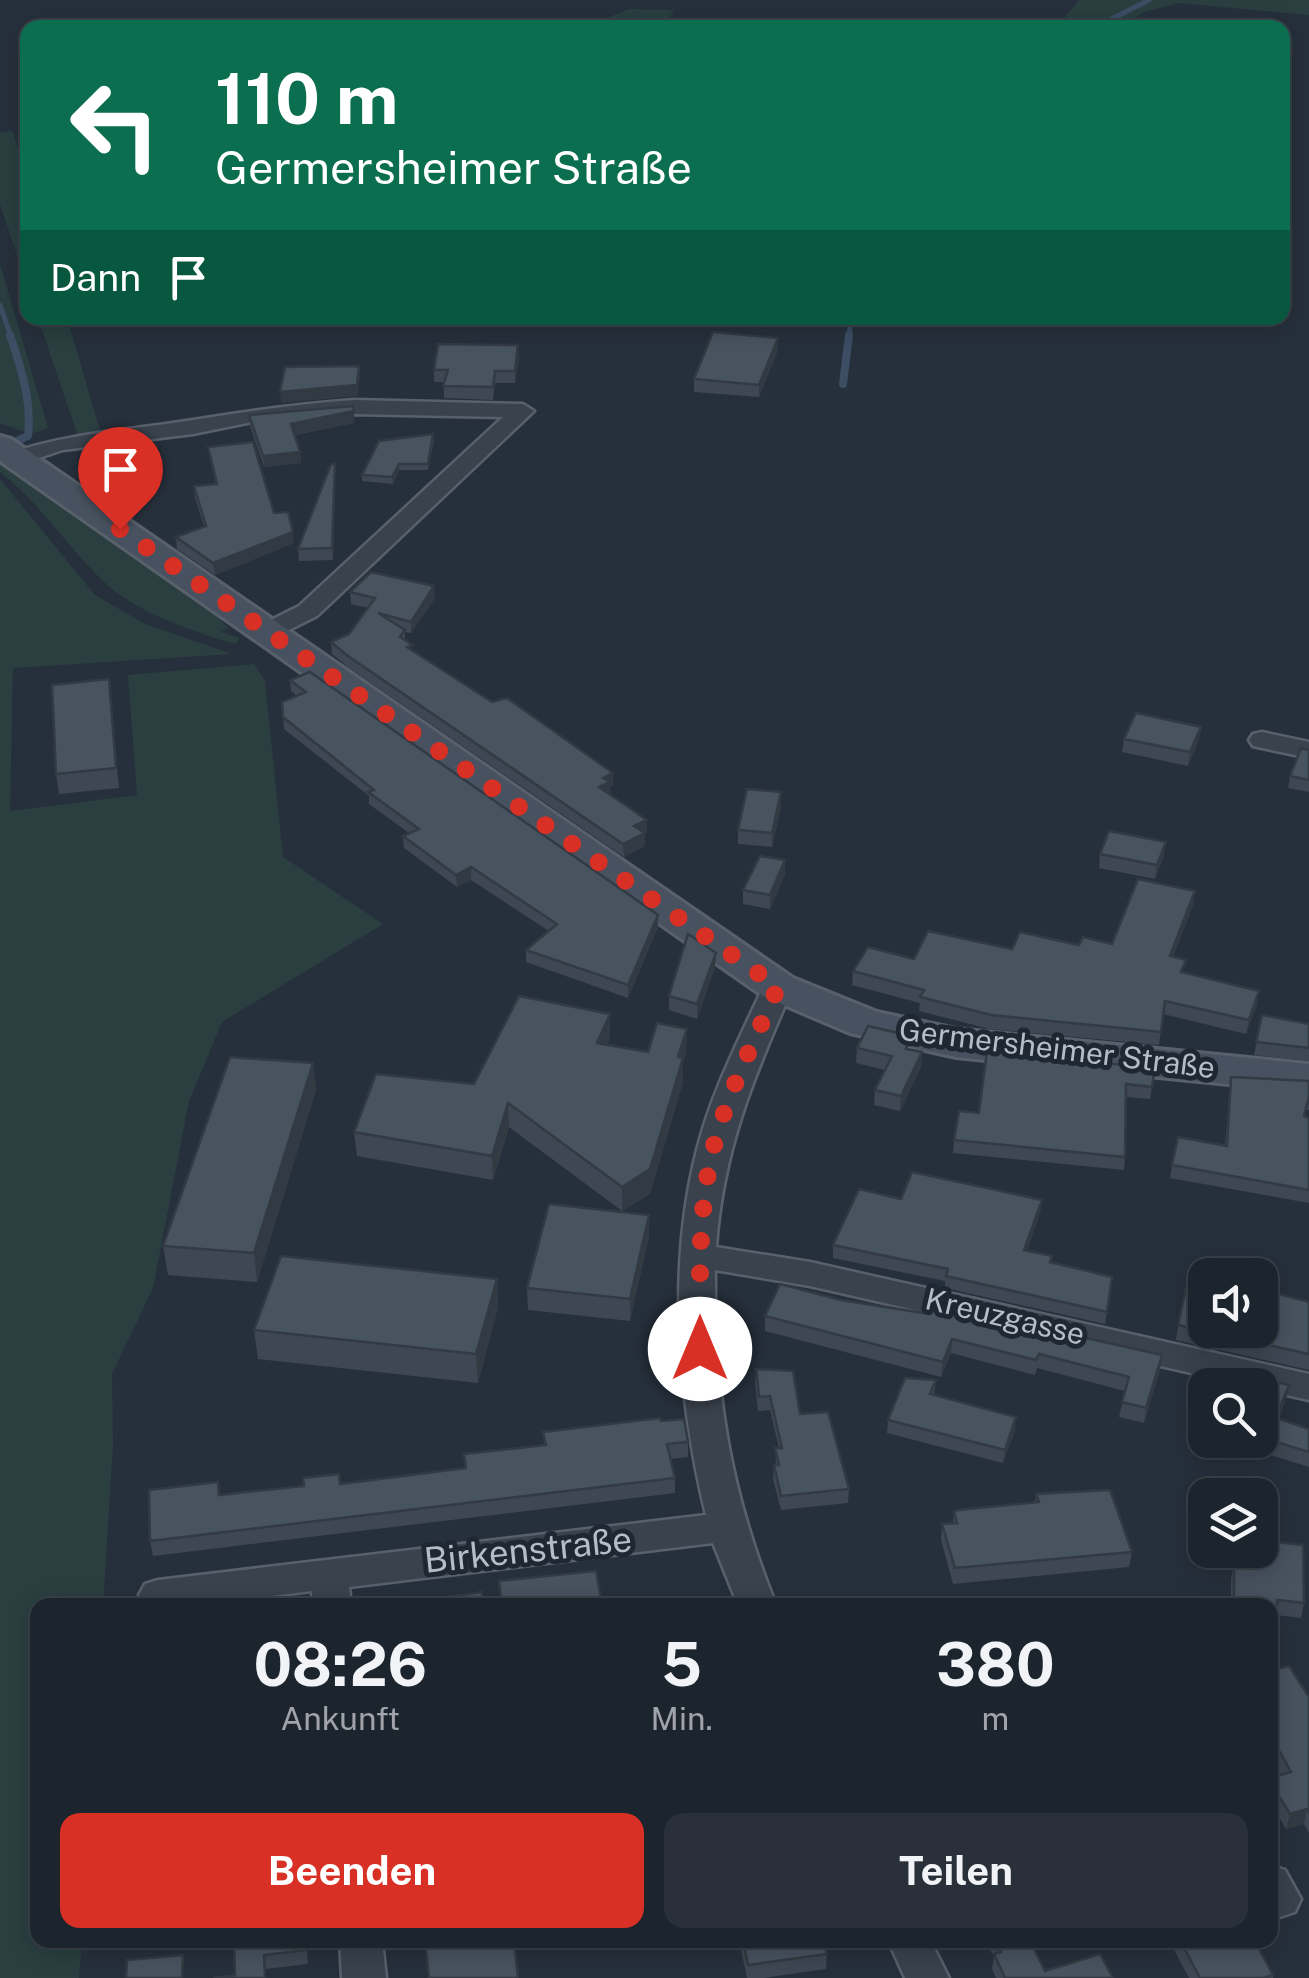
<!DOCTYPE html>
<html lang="de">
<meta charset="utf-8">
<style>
:root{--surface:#1c242d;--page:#293039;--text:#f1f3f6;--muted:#a0a4aa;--line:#3a4149;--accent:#d93025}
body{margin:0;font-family:"Public Sans",sans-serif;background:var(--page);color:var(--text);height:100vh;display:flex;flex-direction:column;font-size:38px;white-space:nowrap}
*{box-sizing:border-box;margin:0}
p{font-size:32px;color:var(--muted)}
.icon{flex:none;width:55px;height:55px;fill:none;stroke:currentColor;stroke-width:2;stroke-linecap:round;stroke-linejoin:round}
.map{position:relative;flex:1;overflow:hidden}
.side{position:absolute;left:30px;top:1598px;width:1248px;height:350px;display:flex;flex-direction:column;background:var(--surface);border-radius:20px;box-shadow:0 5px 25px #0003,0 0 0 2px var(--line)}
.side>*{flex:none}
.hud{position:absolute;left:20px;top:20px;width:1270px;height:305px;border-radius:20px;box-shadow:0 5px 25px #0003,0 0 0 2px var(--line);background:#0b6e4f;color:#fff;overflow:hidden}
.fabs{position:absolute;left:1188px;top:1258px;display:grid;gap:20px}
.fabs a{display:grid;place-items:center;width:90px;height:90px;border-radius:20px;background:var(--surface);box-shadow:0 5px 25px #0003,0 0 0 2px var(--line);font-size:50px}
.pin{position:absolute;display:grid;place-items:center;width:85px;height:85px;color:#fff;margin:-102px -42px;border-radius:50% 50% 50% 0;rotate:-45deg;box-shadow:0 0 10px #0007}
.pin .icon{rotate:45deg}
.me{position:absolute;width:110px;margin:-55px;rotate:0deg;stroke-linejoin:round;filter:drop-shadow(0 0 8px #0008)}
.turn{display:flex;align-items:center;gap:35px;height:210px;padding:0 30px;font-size:45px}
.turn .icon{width:130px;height:130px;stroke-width:2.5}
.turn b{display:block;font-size:70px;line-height:85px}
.then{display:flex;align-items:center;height:95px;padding:0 30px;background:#0003;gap:20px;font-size:38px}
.eta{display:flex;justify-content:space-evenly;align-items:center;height:170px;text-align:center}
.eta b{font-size:60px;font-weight:700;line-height:70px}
.cta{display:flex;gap:20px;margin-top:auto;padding:20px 30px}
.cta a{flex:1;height:115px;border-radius:20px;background:var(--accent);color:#fff;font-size:40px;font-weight:700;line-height:115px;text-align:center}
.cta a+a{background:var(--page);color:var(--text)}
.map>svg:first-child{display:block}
.green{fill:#2b3f40}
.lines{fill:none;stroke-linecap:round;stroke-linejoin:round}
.stream-far1{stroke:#3d4d64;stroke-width:5}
.stream{stroke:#3d4d64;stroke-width:8}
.street-casing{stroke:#58606b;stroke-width:5}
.secondary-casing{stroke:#58606b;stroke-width:6}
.street{fill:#3a424d;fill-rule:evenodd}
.secondary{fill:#48515f;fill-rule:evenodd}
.wall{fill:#3e4753}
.shaded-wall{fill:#323a43}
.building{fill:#485360;stroke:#323a43;stroke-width:2.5}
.route{stroke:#d93025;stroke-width:18;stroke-dasharray:0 32.4}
.labels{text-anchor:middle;stroke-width:10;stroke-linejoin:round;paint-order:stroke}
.street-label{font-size:30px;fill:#b6bdc8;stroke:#1f2732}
.near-street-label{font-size:35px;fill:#b6bdc8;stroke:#1f2732}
</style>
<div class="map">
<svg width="1309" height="1978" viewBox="0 0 1309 1978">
<rect width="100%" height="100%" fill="#26303c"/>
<!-- green -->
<g class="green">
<polygon points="1079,0 1309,0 1309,15 1179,3 1144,12 1122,27 1057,27"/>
<polygon points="629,9 674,10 664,27 585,27"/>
<polygon points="13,131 27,181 27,286 0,204 0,132"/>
<polygon points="0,264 48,428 30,434 0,423"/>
<polygon points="38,318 67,318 102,437 79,439"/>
<path d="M0,461l207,146 21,21 -7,4 18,6 -3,6c-42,-12 -102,-32 -134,-64 -35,-34 -63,-78 -102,-108z"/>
<polygon points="0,479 95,595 145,624 232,654 13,668 10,811 137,795 128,675 254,664 265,681 283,857 383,924 222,1022 189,1101 153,1288 112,1374 113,1445 103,1605 38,1605 38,1940 82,1940 79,1978 0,1978"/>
</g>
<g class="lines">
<!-- stream-far1 -->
<g class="stream-far1">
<polyline points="1094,28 1149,0"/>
<polyline points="0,305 11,337"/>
<polyline points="849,337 851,318"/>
</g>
<!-- stream -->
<g class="stream">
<polyline points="843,384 849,335"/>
<path d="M0,448l28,-12c4,-35 -7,-68 -18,-101"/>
</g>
<!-- street casing -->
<g class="street-casing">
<g id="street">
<path d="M354,400l169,4 11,7 -217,205 -40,20h-18l-4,-5 4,-5 40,-20 204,-189 -149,-3 -97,7 -64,13 -130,16 -45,15 -11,-7 3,-5c60,-20 120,-23 183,-33 55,-9 105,-16 161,-20z"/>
<polygon points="1262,732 1309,742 1309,758 1253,746 1249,740 1253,734"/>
<path d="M778,978l11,2 4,7c-39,89 -70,162 -77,260l94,15 499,112v26l-49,-11v-4h-16l-434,-99 -95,-16c-1,123 15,221 61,335h-38l-25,-62 -364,44 2,18h-38l-1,-14 -114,14h-54l-5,-10 6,-11 13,-4 548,-65c-28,-115 -39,-249 -9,-365 14,-57 42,-110 66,-163l4,-7z"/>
<polygon points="1270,1865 1285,1870 1301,1899 1295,1912 1280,1917 1270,1914"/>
<polygon points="340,1940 382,1940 386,1978 342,1978"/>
<polygon points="888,1940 930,1940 949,1978 905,1978"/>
</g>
</g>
<!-- secondary casing -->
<g class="secondary-casing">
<polygon id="secondary" points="0,436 11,439 793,978 877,1012 956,1029 1309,1064 1309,1092 956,1057 850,1033 763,996 0,461"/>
</g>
<!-- street -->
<use href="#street" class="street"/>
<!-- secondary -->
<use href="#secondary" class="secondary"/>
</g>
<!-- wall -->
<g class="wall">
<polygon points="778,338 778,350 759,397 694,392 694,379"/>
<polygon points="518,345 519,358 515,383 495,383 493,400 444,398 444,382 434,382 434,370"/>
<polygon points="249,415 354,423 295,435 300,452 301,463 264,467 250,426"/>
<polygon points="434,440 428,470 399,470 393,484 362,481 362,475"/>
<polygon points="208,447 274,513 294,543 215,575 177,549 176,537 204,526 195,498 194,486 216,484"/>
<polygon points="335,476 333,560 299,561 298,549"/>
<polygon points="350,592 435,598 411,633 405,632 405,640 413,651 613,785 610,787 610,794 647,820 647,832 645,833 645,846 624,857 349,668 332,654 331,642 349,634 368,608 351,604"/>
<polygon points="109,679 119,788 59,794 56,774"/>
<polygon points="290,680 658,915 658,927 628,998 526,962 526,950 549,931 471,880 457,887 404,848 403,836 409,833 369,804 369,796 284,729 282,702 297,696 291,691"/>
<polygon points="1201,727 1199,740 1188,766 1122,752 1124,739"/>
<polygon points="1309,750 1309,792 1288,788 1290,776"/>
<polygon points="781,792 781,806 772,847 738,844 738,830"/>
<polygon points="1100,854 1164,856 1155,879 1099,868"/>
<polygon points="785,874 770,909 743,904 743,890"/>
<polygon points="1195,891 1193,905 1173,957 1184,972 1257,1005 1246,1034 1163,1014 1159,1045 990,1029 919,1011 920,1003 852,985 853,971 914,959 1012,949 1112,944"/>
<polygon points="716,953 715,967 697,1019 669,1010 669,996"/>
<polygon points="610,1014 610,1038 607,1045 648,1052 687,1029 686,1053 683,1063 683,1082 650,1194 622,1211 509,1127 493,1180 357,1156 354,1132 474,1084"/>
<polygon points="1262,1015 1309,1024 1309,1061 1254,1055"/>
<polygon points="857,1048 910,1050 922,1052 921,1067 900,1111 874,1105 875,1090 885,1070 856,1063"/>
<polygon points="313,1063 316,1090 257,1282 168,1275 163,1246"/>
<polygon points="1155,1068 1150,1099 1126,1097 1125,1157 1124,1170 953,1153 954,1140 979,1113"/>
<polygon points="1231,1077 1309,1081 1309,1110 1306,1109 1304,1117 1309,1118 1309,1203 1170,1178 1172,1165 1225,1146"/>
<polygon points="901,1199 1042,1200 1040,1212 1027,1251 1052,1256 1051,1263 1112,1277 1105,1324 945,1288 945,1281 833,1258 833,1245"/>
<polygon points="649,1215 649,1236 630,1321 528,1310 527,1288"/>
<polygon points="497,1279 498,1307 478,1383 258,1359 254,1330"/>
<polygon points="841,1300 1160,1370 1144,1423 1119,1417 1125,1391 1037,1368 1035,1375 951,1353 941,1377 765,1331 765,1316"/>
<polygon points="1309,1302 1309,1370 1176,1340 1178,1325"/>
<polygon points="756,1369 800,1414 849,1489 848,1503 781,1510 773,1479 774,1465 776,1465 775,1448 779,1448 770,1410 758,1411 755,1383"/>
<polygon points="936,1380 934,1395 1015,1430 1003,1463 887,1433 888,1420"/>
<polygon points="1260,1385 1289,1385 1286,1399 1279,1419 1309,1429 1309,1467 1226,1441 1260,1440"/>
<polygon points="661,1421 688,1442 688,1457 671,1459 675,1478 675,1493 153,1556 150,1541 218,1482 220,1495 340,1484 465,1468 464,1454 544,1445 543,1432"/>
<polygon points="1036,1494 1132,1552 1129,1567 953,1584 941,1540 942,1524 953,1524 954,1512 1035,1503"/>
<polygon points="1277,1542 1304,1603 1301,1618 1276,1615 1274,1620 1270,1620 1270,1605 1231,1605 1231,1579 1234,1563 1239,1564 1239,1550 1260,1550"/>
<polygon points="1270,1671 1309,1697 1309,1833 1304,1824 1286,1829 1270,1802 1270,1778 1281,1775 1270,1755"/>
<polygon points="234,1940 306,1940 308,1964 266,1969 266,1978 213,1978 235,1975"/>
<polygon points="739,1940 823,1940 827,1954 826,1969 763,1978 747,1978"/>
<polygon points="985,1940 1030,1940 1045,1971 1113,1978 996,1978 992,1969 994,1957"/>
<polygon points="1169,1940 1254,1940 1273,1975 1273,1978 1189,1978"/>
</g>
<!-- shaded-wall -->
<g class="shaded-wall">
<polygon points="778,338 778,350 759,397 759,385"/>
<polygon points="518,345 519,358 515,383 515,371"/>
<polygon points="359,366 360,377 358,396 281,403 280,392"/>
<polygon points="354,411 354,423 292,435 291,424"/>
<polygon points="300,452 301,463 264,467 263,456"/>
<polygon points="335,464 335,476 333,560 332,548"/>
<polygon points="399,464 399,470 393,484 392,477"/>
<polygon points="293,532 294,543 215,575 213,563"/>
<polygon points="434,586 435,598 411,633 411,622"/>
<polygon points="1201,727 1199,740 1188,766 1190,752"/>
<polygon points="613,773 613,785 610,787 610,794 599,787 603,778"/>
<polygon points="781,792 781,806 772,847 772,833"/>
<polygon points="647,820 647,832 634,838 634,826"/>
<polygon points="645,833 645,846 624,857 623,844"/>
<polygon points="1166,842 1164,856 1155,879 1157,865"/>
<polygon points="785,860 785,874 770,909 770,895"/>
<polygon points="471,867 471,880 457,887 456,875"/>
<polygon points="1195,891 1193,905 1168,970 1170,956"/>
<polygon points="658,915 658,927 628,998 628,985"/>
<polygon points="716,953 715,967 697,1019 697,1004"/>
<polygon points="1259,991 1257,1005 1246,1034 1249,1020"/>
<polygon points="610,1014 610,1038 598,1068 597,1043"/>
<polygon points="687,1029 686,1053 683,1063 683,1082 650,1194 622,1211 622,1187 678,1057"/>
<polygon points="922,1052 921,1067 900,1111 901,1096"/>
<polygon points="313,1063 316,1090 257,1282 254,1253"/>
<polygon points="508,1103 509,1127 493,1180 492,1156"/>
<polygon points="1042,1200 1040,1212 1023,1263 1024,1250"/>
<polygon points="649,1215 649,1236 630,1321 630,1299"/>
<polygon points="497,1279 498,1307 478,1383 476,1354"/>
<polygon points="952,1339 951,1353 941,1377 943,1362"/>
<polygon points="1162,1355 1160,1370 1144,1423 1146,1408"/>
<polygon points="1289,1385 1286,1399 1274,1432 1276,1418"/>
<polygon points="1016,1417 1015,1430 1003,1463 1005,1450"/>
<polygon points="1307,1809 1304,1824 1286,1829 1290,1814"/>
</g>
<!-- building -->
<g class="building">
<polygon points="713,332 778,338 759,385 694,379"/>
<polygon points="438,344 518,345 515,371 495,371 493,387 443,386 448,370 434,370"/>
<polygon points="359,366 357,385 280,392 285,367"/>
<polygon points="353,406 354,411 291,424 300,452 263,456 249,415"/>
<polygon points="433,434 428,464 399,464 392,477 362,475 379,441"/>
<polygon points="253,442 274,513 288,512 293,532 213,563 176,537 206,526 194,486 217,484 208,447"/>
<polygon points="331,464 335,464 332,548 298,549"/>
<polygon points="371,572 434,586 411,622 378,613 405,630 400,637 413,645 407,647 492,702 507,698 613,773 603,778 610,782 599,787 647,820 634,826 645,833 623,844 348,656 331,642 349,634 375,598 350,592"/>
<polygon points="310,672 658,915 628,985 526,950 557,924 471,867 456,875 403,836 419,829 368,792 374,790 283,717 282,702 306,692 290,680"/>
<polygon points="109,679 116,768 56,774 52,685"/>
<polygon points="1136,713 1201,727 1190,752 1124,739"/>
<polygon points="1301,748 1309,750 1309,780 1290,776"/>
<polygon points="747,789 781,792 772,833 738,830"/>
<polygon points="1109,831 1166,842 1157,865 1100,854"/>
<polygon points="760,856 785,860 770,895 743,890"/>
<polygon points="1138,879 1195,891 1170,956 1186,960 1181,972 1259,991 1249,1020 1165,1001 1161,1032 991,1015 920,997 924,990 853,971 868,947 914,959 928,931 1012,949 1020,932 1079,945 1083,937 1112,944"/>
<polygon points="688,934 716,953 697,1004 669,996"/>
<polygon points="519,996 610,1014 597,1043 648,1052 657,1023 687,1029 678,1057 683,1058 650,1169 622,1187 508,1103 492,1156 354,1132 376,1074 474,1084"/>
<polygon points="1262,1015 1309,1024 1309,1048 1256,1042"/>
<polygon points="868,1026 911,1036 906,1049 922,1052 901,1096 875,1090 892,1056 857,1048"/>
<polygon points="987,1051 1155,1068 1152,1087 1126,1084 1125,1157 954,1140 959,1111 979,1113"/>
<polygon points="230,1057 313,1063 254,1253 163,1246"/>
<polygon points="1231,1077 1309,1081 1309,1096 1304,1116 1309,1118 1309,1190 1172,1165 1178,1137 1227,1146"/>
<polygon points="912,1172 1042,1200 1024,1250 1052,1256 1050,1262 1112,1277 1107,1312 946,1276 948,1269 833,1245 859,1189 901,1199"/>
<polygon points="549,1204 649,1215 630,1299 527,1288"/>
<polygon points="281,1256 497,1279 476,1354 254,1330"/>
<polygon points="1190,1270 1210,1275 1205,1275 1205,1330 1260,1330 1260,1289 1309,1302 1309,1354 1178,1325"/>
<polygon points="780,1284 841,1300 930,1314 934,1304 1162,1355 1146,1408 1122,1402 1129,1377 1039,1354 1036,1360 952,1339 943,1362 765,1316"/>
<polygon points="756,1369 793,1371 800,1414 828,1412 849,1489 781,1496 774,1465 779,1465 775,1448 782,1448 770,1396 759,1397"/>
<polygon points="1240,1374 1289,1385 1276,1418 1309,1429 1309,1452 1260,1437 1260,1385 1235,1385"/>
<polygon points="905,1378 936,1380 930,1394 1016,1417 1005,1450 888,1420"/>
<polygon points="660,1418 661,1421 684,1419 688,1442 667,1444 675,1478 150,1541 149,1490 218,1482 219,1495 304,1486 303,1478 339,1474 340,1484 466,1468 464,1454 546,1445 543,1432"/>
<polygon points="1110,1490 1132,1552 955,1568 942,1524 957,1523 954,1512 958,1510 1039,1502 1036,1494"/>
<polygon points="1260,1534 1276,1536 1277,1542 1303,1545 1304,1603 1277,1600 1277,1605 1234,1600 1234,1563 1242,1564 1242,1550 1260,1550"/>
<polygon points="596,1571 602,1605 544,1605 544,1602 502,1605 499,1581"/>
<polygon points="482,1592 484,1605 429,1605 428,1600"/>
<polygon points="1289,1666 1309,1697 1309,1812 1307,1809 1290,1814 1270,1782 1270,1778 1291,1772 1270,1734 1270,1671"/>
<polygon points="234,1940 305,1940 306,1950 264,1955 265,1978 213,1978 235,1975"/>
<polygon points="425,1940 514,1940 518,1978 429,1978"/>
<polygon points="743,1940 823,1940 827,1954 748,1965"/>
<polygon points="995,1940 1030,1940 1045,1971 1100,1954 1113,1978 1005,1978 994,1954 1001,1952"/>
<polygon points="1180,1940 1254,1940 1273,1975 1263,1978 1200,1978"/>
<polygon points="183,1955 182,1978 126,1978 127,1960"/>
</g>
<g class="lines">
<!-- route -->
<path class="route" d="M120,529l658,458c-26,59 -59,122 -70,186 -10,58 -8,117 -8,176"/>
</g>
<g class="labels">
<!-- street labels -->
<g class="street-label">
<text transform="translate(1057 1049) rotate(7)" y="10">Germersheimer Straße</text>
<text transform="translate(1005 1317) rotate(13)" y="10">Kreuzgasse</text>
</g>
<!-- near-street labels -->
<g class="near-street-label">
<text transform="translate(528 1550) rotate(-6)" y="12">Birkenstraße</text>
</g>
</g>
</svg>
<div class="fabs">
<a><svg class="icon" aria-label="sound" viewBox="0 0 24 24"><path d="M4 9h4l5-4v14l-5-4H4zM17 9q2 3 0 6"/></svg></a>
<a><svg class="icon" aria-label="search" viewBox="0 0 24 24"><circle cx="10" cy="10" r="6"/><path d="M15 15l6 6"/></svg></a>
<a><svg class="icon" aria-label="layers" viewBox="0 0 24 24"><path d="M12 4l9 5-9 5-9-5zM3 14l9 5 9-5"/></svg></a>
</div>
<div class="pin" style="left:120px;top:529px;background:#d93025"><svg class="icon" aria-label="arrive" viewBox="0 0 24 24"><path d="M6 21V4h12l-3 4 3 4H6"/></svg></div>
<svg class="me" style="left:700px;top:1349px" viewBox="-20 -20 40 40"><circle r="19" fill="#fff"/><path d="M0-13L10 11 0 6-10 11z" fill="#d93025"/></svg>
<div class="hud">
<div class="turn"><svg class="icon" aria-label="left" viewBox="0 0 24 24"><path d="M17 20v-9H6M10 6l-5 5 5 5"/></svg><div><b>110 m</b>Germersheimer Straße</div></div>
<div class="then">Dann<svg class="icon" aria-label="arrive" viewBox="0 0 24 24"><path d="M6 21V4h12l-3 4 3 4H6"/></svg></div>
</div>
<section class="side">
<div class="eta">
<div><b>08:26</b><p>Ankunft</p></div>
<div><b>5</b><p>Min.</p></div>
<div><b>380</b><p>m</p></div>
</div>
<div class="cta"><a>Beenden</a><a>Teilen</a></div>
</section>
</div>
